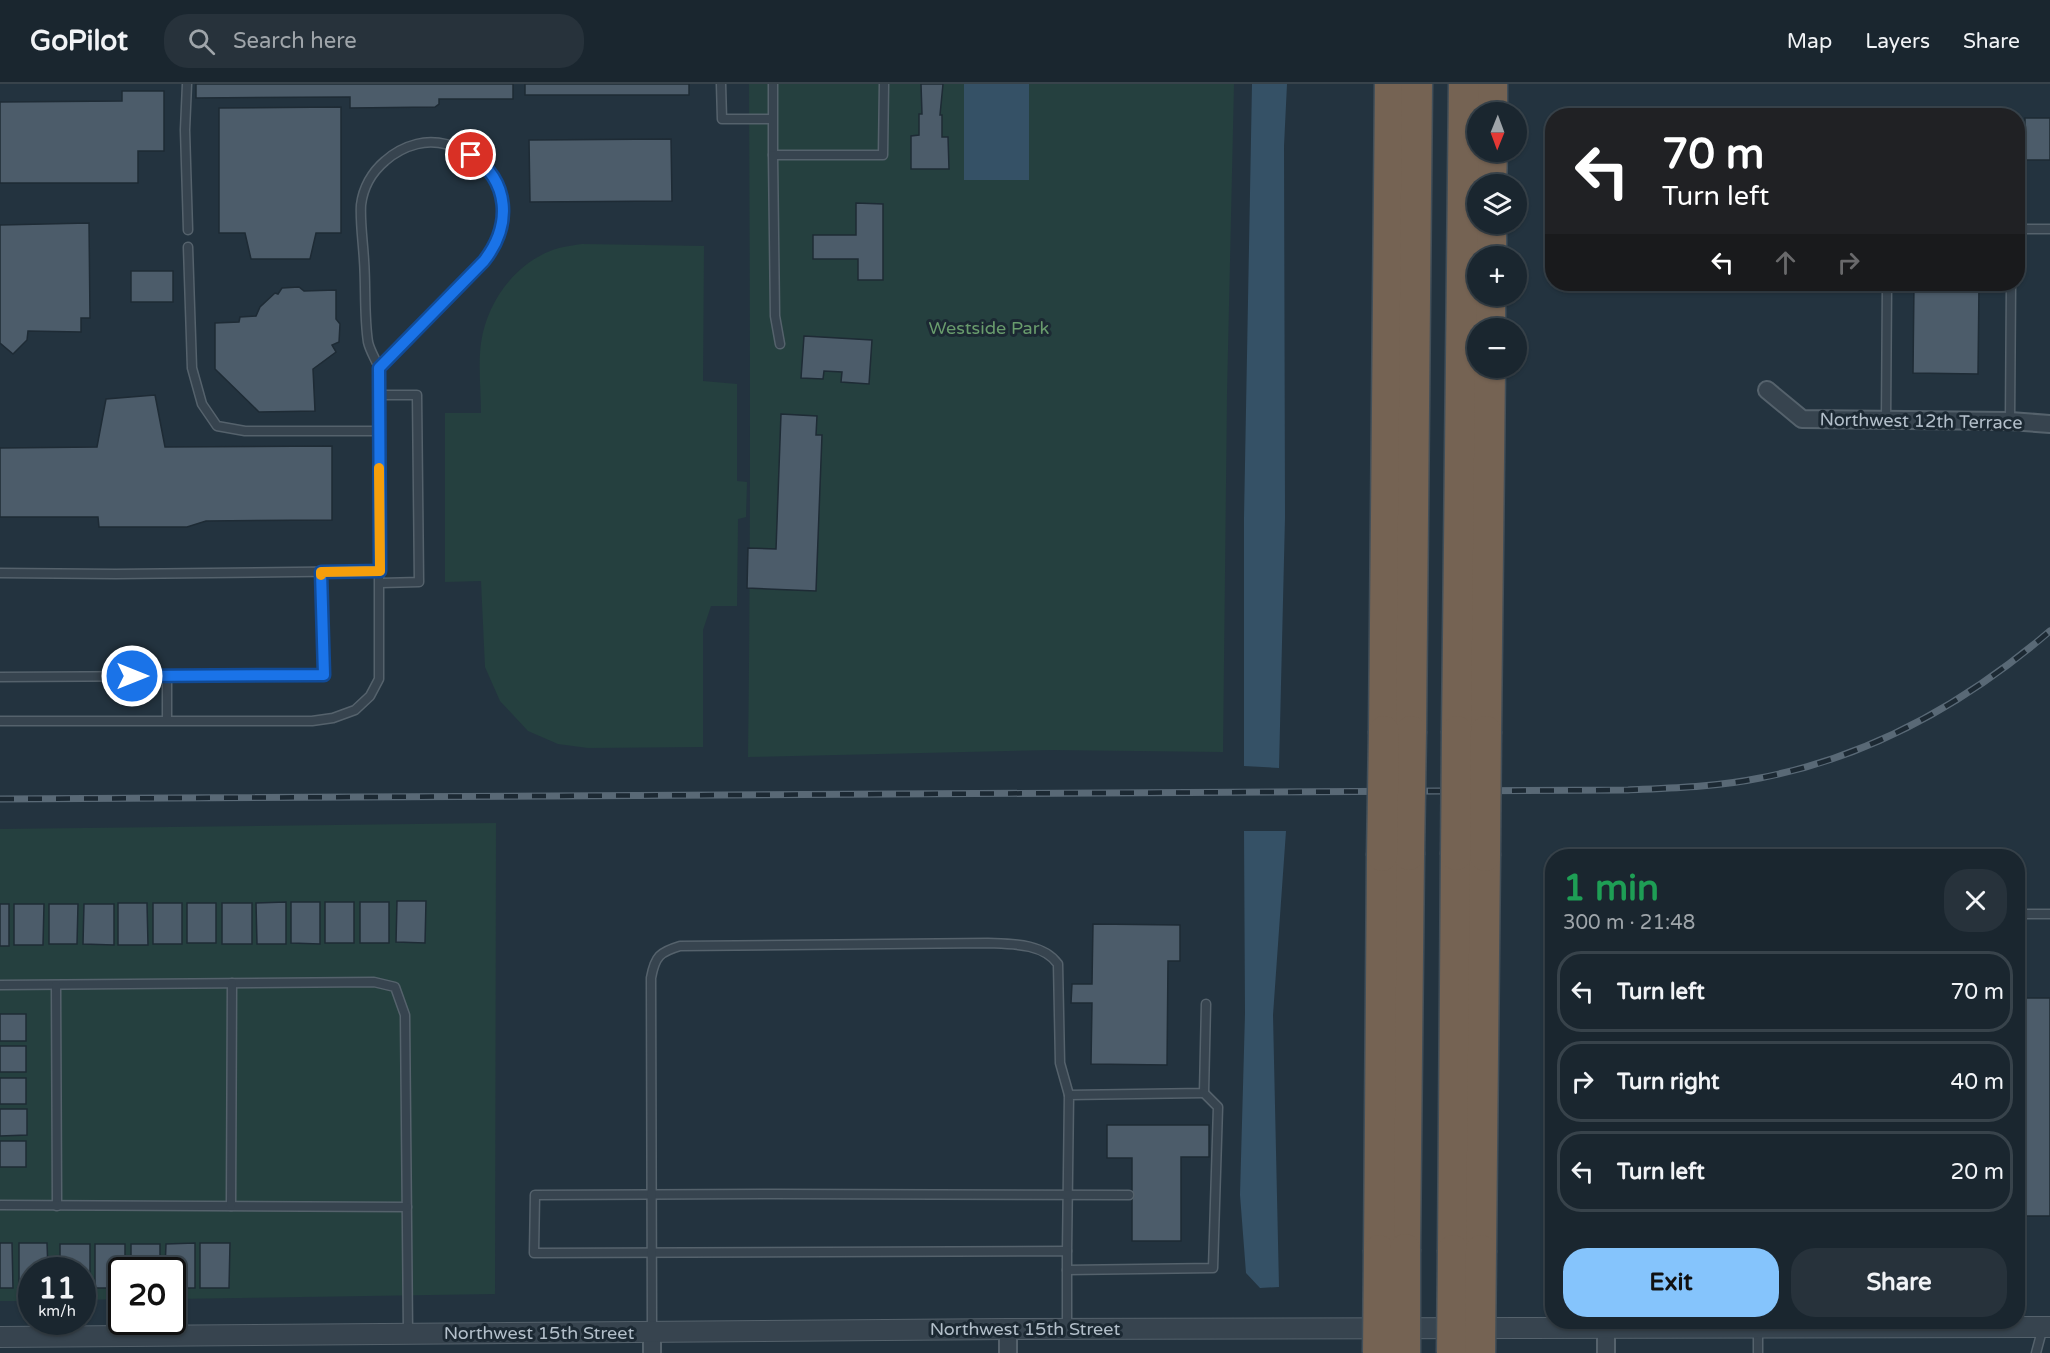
<!DOCTYPE html>
<meta charset="utf-8">
<style>
:root{--surface:#1a262f;--page:#27323b;--text:#f1f3f6;--muted:#9fa5aa;--line:#38434b;--accent:#85c4fc}
body{margin:0;font-family:"Varela Round",sans-serif;background:var(--page);color:var(--text);height:100vh;display:flex;flex-direction:column;font-size:22px;white-space:nowrap}
*{box-sizing:border-box;margin:0}
p{font-size:20px;color:var(--muted)}
.icon{flex:none;width:33px;height:33px;fill:none;stroke:currentColor;stroke-width:2;stroke-linecap:round;stroke-linejoin:round}
.map{position:relative;flex:1;overflow:hidden}
.drawer{position:absolute;left:1545px;top:765px;width:480px;height:480px;display:flex;flex-direction:column;background:var(--surface);border-radius:24px;box-shadow:0 2px 4px #0004,0 0 0 2px var(--line)}
.drawer>*{flex:none}
.banner{position:absolute;left:1545px;top:24px;width:480px;height:183px;border-radius:24px;box-shadow:0 2px 4px #0004,0 0 0 2px var(--line);background:#202124;color:#fff;overflow:hidden}
.needle{width:39px;rotate:181deg}
.buttons{position:absolute;left:1467px;top:18px;display:grid;gap:12px}
.buttons a{display:grid;place-items:center;width:60px;height:60px;border-radius:50%;background:var(--surface);box-shadow:0 2px 4px #0004,0 0 0 2px var(--line);font-size:30px}
.speed{position:absolute;left:18px;top:1173px;display:flex;gap:12px;font-size:30px;font-weight:700;text-align:center}
.speed>*{display:grid;place-content:center;width:78px;height:78px;border-radius:50%;background:var(--surface);box-shadow:0 2px 4px #0004,0 0 0 2px var(--line);line-height:1}
.speed small{font-size:15px;font-weight:400}
.speed .limit{border:3px solid #111;border-radius:9px;background:#fff;color:#111}
.pin{position:absolute;display:grid;place-items:center;width:51px;height:51px;color:#fff;margin:-26px;border:3px solid #fff;border-radius:50%;box-shadow:0 2px 6px #0007}
.me{position:absolute;width:66px;margin:-33px;rotate:90deg;stroke-linejoin:round;filter:drop-shadow(0 0 4px #0008)}
.turn{display:flex;align-items:center;gap:21px;height:126px;padding:0 18px;font-size:27px}
.turn .icon{width:78px;height:78px;stroke-width:2.5}
.turn b{display:block;font-size:42px;line-height:51px}
.lanes{display:flex;align-items:center;height:57px;padding:0 18px;background:#0003;justify-content:center;gap:30px;direction:ltr}
.lanes .off{opacity:.35}
.round{display:grid;place-items:center;flex:none;width:63px;height:63px;border-radius:24px;background:var(--page)}
.headline{display:flex;align-items:center;justify-content:space-between;height:102px;padding:0 18px}
h1{font-size:36px;font-weight:700;line-height:45px;color:#1e9e55}
.primary-button{display:flex;gap:12px;margin-top:auto;padding:12px 18px}
.primary-button a{flex:1;height:69px;border-radius:24px;background:var(--accent);color:#111;font-size:24px;font-weight:700;line-height:69px;text-align:center}
.primary-button a+a{background:var(--page);color:var(--text)}
ul{padding:0;list-style:none}
li{display:flex;align-items:center;gap:18px;height:81px;margin:0 12px 9px;padding:0 6px;border:3px solid var(--line);border-radius:24px}
li div{flex:1}
li b{display:block;font-size:22px}
li em{font-style:normal}
header{display:flex;align-items:center;gap:36px;box-sizing:border-box;height:84px;padding:0 30px;background:var(--surface);border-bottom:2px solid var(--line)}
header strong{font-size:28px}
nav{display:flex;gap:33px;margin-inline-start:auto;font-size:21px}
.search{width:420px;height:54px;background:var(--page);display:flex;align-items:center;gap:15px;box-sizing:border-box;padding:0 21px;border-radius:24px;color:var(--muted);font-size:22px}
.map>svg:first-child{display:block}
.green{fill:#25403f}
.water{fill:#355166}
.building{fill:#4c5c6a;stroke:#1e2b35;stroke-width:1.5}
.lines{fill:none;stroke-linecap:round;stroke-linejoin:round}
.service-casing{stroke:#55626c;stroke-width:11}
.minor-casing{stroke:#55626c;stroke-width:20}
.tertiary-casing{stroke:#55626c;stroke-width:22}
.motorway-casing{stroke:#424f59;stroke-width:33}
.service{stroke:#37444f;stroke-width:8}
.minor{stroke:#37444f;stroke-width:16}
.tertiary{stroke:#37444f;stroke-width:20}
.motorway{stroke:#756353;stroke-width:30}
.rail-casing{stroke:#596976;stroke-width:7}
.rail{stroke:#1c2933;stroke-width:4.5;stroke-dasharray:14;stroke-linecap:butt}
.motorway-bridge-casing{stroke:#424f59;stroke-width:33;stroke-linecap:butt}
.motorway-bridge{stroke:#756353;stroke-width:30}
.route-casing{stroke:#114b97;stroke-width:15}
.route{stroke:#1a73e8;stroke-width:10}
.slow{stroke:#f59e0b;stroke-width:10}
.labels{text-anchor:middle;stroke-width:6;stroke-linejoin:round;paint-order:stroke}
.park-label{font-size:18px;fill:#699c6d;stroke:#1c2933}
.street-label{font-size:18px;fill:#b3bfca;stroke:#1c2933}
</style>
<header>
<strong>GoPilot</strong>
<div class="search"><svg class="icon" aria-label="search" viewBox="0 0 24 24"><circle cx="10" cy="10" r="6"/><path d="M15 15l6 6"/></svg>Search here</div>
<nav><a>Map</a><a>Layers</a><a>Share</a></nav>
</header>
<div class="map">
<svg width="2050" height="1269" viewBox="0 0 2050 1269">
<rect width="100%" height="100%" fill="#23333f"/>
<!-- green -->
<g class="green">
<path d="M749,0h485l-7,310 -4,358 -172,-2 -303,7c3,-225 2,-449 1,-673z"/>
<path d="M582,160l122,2 -1,135 34,3v97l10,1 -1,35 -8,2 -1,87h-26l-8,24v117l-115,1 -30,-4 -30,-13 -28,-30 -15,-34 -4,-86 -36,1v-169h36c0,-23 -3,-47 0,-70 6,-42 36,-83 78,-95 8,-2 16,-3 23,-4z"/>
<polygon points="496,739 495,1210 173,1215 172,1186 122,1186 121,1215 83,1216 82,1186 32,1186 31,1217 0,1217 0,745"/>
</g>
<!-- water -->
<g class="water">
<rect x="964" y="0" width="65" height="96"/>
<polygon points="1252,0 1287,0 1284,62 1285,433 1279,684 1244,682 1244,434"/>
<polygon points="1244,747 1286,747 1273,931 1279,1203 1260,1204 1246,1189 1240,1111 1245,930"/>
</g>
<!-- building -->
<g class="building">
<polygon points="196,0 513,0 513,15 439,15 439,20 435,23 350,24 350,13 196,14"/>
<rect x="525" y="0" width="164" height="11"/>
<polygon points="921,0 943,0 940,31 942,31 942,53 948,53 949,85 911,85 911,52 919,51 919,30 922,30"/>
<polygon points="122,7 164,7 164,67 138,67 138,99 0,99 0,18 122,17"/>
<polygon points="341,23 341,149 316,149 310,175 251,175 245,149 219,149 219,24"/>
<rect x="2025" y="34" width="25" height="42"/>
<polygon points="671,55 672,117 530,118 529,56"/>
<polygon points="856,119 883,120 883,196 858,196 858,175 813,175 813,151 856,151"/>
<polygon points="89,139 90,234 81,234 81,248 28,247 27,256 13,270 0,259 0,141"/>
<rect x="131" y="187" width="42" height="31"/>
<polygon points="1914,200 1979,200 1978,290 1913,289"/>
<polygon points="299,203 304,207 336,206 336,235 340,240 339,258 332,261 336,268 313,285 315,327 259,328 215,285 215,239 239,238 240,233 256,232 260,223 275,209 278,210 282,204"/>
<polygon points="804,252 872,256 869,300 841,298 842,288 824,287 823,295 801,294"/>
<polygon points="155,311 165,363 332,362 332,436 206,437 187,443 99,443 98,433 0,433 0,364 97,363 106,315"/>
<polygon points="781,330 817,332 816,351 822,351 816,507 747,504 748,464 776,465"/>
<polygon points="397,817 426,817 425,859 396,858"/>
<polygon points="286,818 286,860 257,860 256,819"/>
<polygon points="291,818 320,818 320,860 291,859"/>
<rect x="325" y="818" width="29" height="41"/>
<rect x="360" y="818" width="29" height="41"/>
<polygon points="118,819 147,819 148,861 118,861"/>
<rect x="153" y="819" width="29" height="41"/>
<rect x="187" y="819" width="29" height="40"/>
<rect x="222" y="819" width="30" height="41"/>
<rect x="0" y="820" width="9" height="42"/>
<polygon points="14,820 44,820 43,861 14,861"/>
<polygon points="49,820 78,820 77,860 49,860"/>
<polygon points="84,820 114,820 114,861 83,860"/>
<polygon points="1093,840 1180,841 1180,877 1168,877 1167,981 1091,980 1092,919 1071,919 1072,900 1092,900"/>
<rect x="2018" y="914" width="32" height="218"/>
<rect x="0" y="930" width="26" height="27"/>
<rect x="0" y="962" width="26" height="26"/>
<rect x="0" y="994" width="26" height="26"/>
<polygon points="0,1025 27,1025 27,1051 0,1052"/>
<polygon points="1107,1041 1209,1041 1209,1073 1181,1073 1181,1157 1132,1157 1132,1074 1107,1074"/>
<rect x="0" y="1057" width="26" height="26"/>
<polygon points="0,1159 12,1159 13,1204 0,1204"/>
<polygon points="19,1159 47,1159 48,1186 32,1186 32,1203 19,1203"/>
<polygon points="195,1159 195,1204 172,1204 172,1186 165,1186 166,1160"/>
<polygon points="200,1159 230,1159 229,1204 200,1204"/>
<polygon points="60,1160 90,1160 90,1205 82,1205 82,1186 60,1186"/>
<polygon points="95,1160 125,1160 125,1186 122,1186 122,1204 95,1204"/>
<rect x="131" y="1160" width="29" height="26"/>
</g>
<g class="lines">
<!-- service casing -->
<g class="service-casing">
<g id="service">
<polyline points="187,0 185,46 188,146"/>
<polyline points="721,0 722,35 772,35"/>
<polyline points="773,0 773,71 883,71 884,0"/>
<polyline points="773,71 775,232 780,260"/>
<polyline points="2018,145 2050,145"/>
<polyline points="188,163 192,284 202,320 217,342 245,347 379,347"/>
<polyline points="379,311 417,311 419,498 381,499"/>
<polyline points="1886,336 1887,200"/>
<polyline points="2010,337 2011,200"/>
<polyline points="0,489 116,490 380,487"/>
<polyline points="167,592 167,636"/>
<polyline points="0,593 324,591 321,488"/>
<path d="M0,637h312l21,-3 22,-8 15,-14 9,-17v-311c-3,-8 -9,-17 -11,-26 -4,-26 -2,-55 -4,-82 -1,-18 -4,-38 -3,-55 2,-17 11,-33 24,-44 9,-8 20,-14 32,-17 28,-7 69,11 81,39 11,26 2,57 -14,78l-105,107"/>
<polyline points="2018,830 2050,830"/>
<polyline points="0,901 374,898 395,903 405,931 408,1249"/>
<polyline points="56,901 57,1122"/>
<polyline points="0,1121 407,1123"/>
<polyline points="231,1122 232,899"/>
<polyline points="1067,1167 1069,1011 1204,1009 1206,920"/>
<polyline points="1067,1186 1213,1184 1218,1023 1204,1009"/>
<polyline points="1067,1244 1067,1167 534,1169 535,1111 774,1110 1129,1111"/>
<path d="M652,1248l-1,-354c4,-22 9,-26 29,-32l308,-3c23,1 55,0 70,21l2,99 9,32"/>
<polyline points="1758,1269 1758,1244"/>
<polyline points="2036,1269 2043,1243"/>
</g>
</g>
<!-- minor casing -->
<g class="minor-casing">
<g id="minor">
<polyline points="1767,306 1802,335 2010,337 2050,340"/>
<polyline points="1008,1245 1008,1269"/>
<polyline points="652,1269 652,1248"/>
<polyline points="1606,1269 1606,1244"/>
</g>
</g>
<!-- tertiary casing -->
<g class="tertiary-casing">
<polyline id="tertiary" points="0,1253 1008,1245 2050,1243"/>
</g>
<!-- motorway casing -->
<g class="motorway-casing">
<g id="motorway">
<polyline points="1492,28 1492,0"/>
<polyline points="1491,100 1492,68"/>
<polyline points="1491,172 1491,140"/>
<polyline points="1490,244 1490,212"/>
<polyline points="1384,647 1390,0"/>
<polyline points="1411,647 1417,0"/>
<polyline points="1457,647 1464,0"/>
<polyline points="1486,647 1490,284"/>
<polyline points="1405,1165 1409,771"/>
<polyline points="1379,1166 1382,772"/>
<polyline points="1453,1166 1456,771"/>
<polyline points="1481,1166 1485,772"/>
</g>
</g>
<!-- service -->
<use href="#service" class="service"/>
<!-- minor -->
<use href="#minor" class="minor"/>
<!-- tertiary -->
<use href="#tertiary" class="tertiary"/>
<!-- motorway -->
<use href="#motorway" class="motorway"/>
<!-- rail casing -->
<g class="rail-casing">
<path id="rail" d="M0,715l1628,-9c44,-2 88,-3 132,-12 109,-21 206,-75 290,-147"/>
</g>
<!-- rail -->
<use href="#rail" class="rail"/>
<!-- motorway-bridge casing -->
<g class="motorway-bridge-casing">
<g id="motorway-bridge">
<polyline points="1409,771 1411,647"/>
<polyline points="1456,771 1457,647"/>
<polyline points="1382,772 1384,647"/>
<polyline points="1485,772 1486,647"/>
<polyline points="1378,1269 1379,1166"/>
<polyline points="1405,1269 1405,1165"/>
<polyline points="1452,1269 1453,1166"/>
<polyline points="1480,1269 1481,1166"/>
</g>
</g>
<!-- motorway-bridge -->
<use href="#motorway-bridge" class="motorway-bridge"/>
</g>
<g class="lines">
<!-- route casing -->
<g class="route-casing">
<path id="route" d="M132,592l192,-1 -3,-103 59,-1 -1,-203 105,-107c28,-36 26,-80 -13,-106"/>
</g>
<!-- route -->
<use href="#route" class="route"/>
<!-- slow -->
<polyline class="slow" points="321,491 321,488 380,487 379,384"/>
</g>
<g class="labels">
<!-- park labels -->
<g class="park-label">
<text x="989" y="250">Westside Park</text>
</g>
<!-- street labels -->
<g class="street-label">
<text transform="translate(1921 337) rotate(1)" y="6">Northwest 12th Terrace</text>
<text x="1025" y="1251">Northwest 15th Street</text>
<text x="539" y="1255">Northwest 15th Street</text>
</g>
</g>
</svg>
<div class="buttons">
<a><svg class="needle" viewBox="-14 -14 28 28"><path d="M0-13l5 13h-10z" fill="#e53935"/><path d="M0 13l5-13h-10z" fill="#9fa5aa"/></svg></a>
<a><svg class="icon" aria-label="layers" viewBox="0 0 24 24"><path d="M12 4l9 5-9 5-9-5zM3 14l9 5 9-5"/></svg></a>
<a>+</a>
<a>−</a>
</div>
<div class="speed"><div>11<small>km/h</small></div><div class="limit">20</div></div>
<div class="pin" style="left:471px;top:71px;background:#d93025"><svg class="icon" aria-label="arrive" viewBox="0 0 24 24"><path d="M6 21V4h12l-3 4 3 4H6"/></svg></div>
<svg class="me" style="left:132px;top:592px" viewBox="-20 -20 40 40"><circle r="17" fill="#1a73e8" stroke="#fff" stroke-width="3"/><path d="M0-11L8 9 0 5-8 9z" fill="#fff"/></svg>
<div class="banner">
<div class="turn"><svg class="icon" aria-label="left" viewBox="0 0 24 24"><path d="M17 20v-9H6M10 6l-5 5 5 5"/></svg><div><b>70 m</b>Turn left</div></div>
<div class="lanes"><svg class="icon" aria-label="left" viewBox="0 0 24 24"><path d="M17 20v-9H6M10 6l-5 5 5 5"/></svg><svg class="icon off" aria-label="ahead" viewBox="0 0 24 24"><path d="M12 20V5M6 11l6-6 6 6"/></svg><svg class="icon off" aria-label="right" viewBox="0 0 24 24"><path d="M7 20v-9h11M14 6l5 5-5 5"/></svg></div>
</div>
<section class="drawer">
<div class="headline"><div><h1>1 min</h1><p>300 m · 21:48</p></div><a class="round"><svg class="icon" aria-label="close" viewBox="0 0 24 24"><path d="M6 6l12 12M18 6L6 18"/></svg></a></div>
<ul>
<li><svg class="icon" aria-label="left" viewBox="0 0 24 24"><path d="M17 20v-9H6M10 6l-5 5 5 5"/></svg><div><b>Turn left</b></div><em>70 m</em></li>
<li><svg class="icon" aria-label="right" viewBox="0 0 24 24"><path d="M7 20v-9h11M14 6l5 5-5 5"/></svg><div><b>Turn right</b></div><em>40 m</em></li>
<li><svg class="icon" aria-label="left" viewBox="0 0 24 24"><path d="M17 20v-9H6M10 6l-5 5 5 5"/></svg><div><b>Turn left</b></div><em>20 m</em></li>
</ul>
<div class="primary-button"><a>Exit</a><a>Share</a></div>
</section>
</div>
